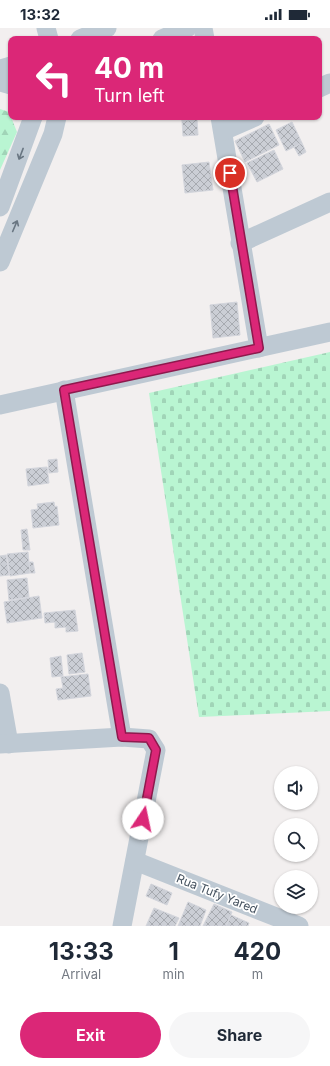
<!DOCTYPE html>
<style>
:root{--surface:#fff;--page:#f6f6f7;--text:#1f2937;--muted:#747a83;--accent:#db2777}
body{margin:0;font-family:Inter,sans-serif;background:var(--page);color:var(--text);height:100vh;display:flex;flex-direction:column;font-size:15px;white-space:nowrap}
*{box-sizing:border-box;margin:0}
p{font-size:13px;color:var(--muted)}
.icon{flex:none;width:22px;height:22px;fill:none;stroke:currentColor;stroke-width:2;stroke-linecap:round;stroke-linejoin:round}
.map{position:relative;height:898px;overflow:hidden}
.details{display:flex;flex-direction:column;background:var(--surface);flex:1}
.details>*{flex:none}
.hud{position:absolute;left:8px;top:8px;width:314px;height:84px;border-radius:8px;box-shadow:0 1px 3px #0004;background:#db2777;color:#fff;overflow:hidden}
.buttons{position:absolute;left:274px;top:738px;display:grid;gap:8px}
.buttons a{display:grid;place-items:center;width:44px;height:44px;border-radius:50%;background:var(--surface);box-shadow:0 1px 3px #0004;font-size:20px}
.pin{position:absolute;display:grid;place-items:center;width:34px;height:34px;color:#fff;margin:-17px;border:2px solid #fff;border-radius:50%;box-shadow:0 1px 4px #0007}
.me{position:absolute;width:44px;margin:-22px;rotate:11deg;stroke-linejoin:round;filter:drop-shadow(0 0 3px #0008)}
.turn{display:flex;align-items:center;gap:14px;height:84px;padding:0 20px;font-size:18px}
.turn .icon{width:52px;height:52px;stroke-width:2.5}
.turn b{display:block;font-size:28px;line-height:34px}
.eta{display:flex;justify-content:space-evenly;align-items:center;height:68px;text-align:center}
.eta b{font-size:24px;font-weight:700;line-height:28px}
.button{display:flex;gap:8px;margin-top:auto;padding:8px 20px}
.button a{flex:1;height:46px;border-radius:24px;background:var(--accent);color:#fff;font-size:16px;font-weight:700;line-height:46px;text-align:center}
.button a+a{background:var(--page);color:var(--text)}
.status{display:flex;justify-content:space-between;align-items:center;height:28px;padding:0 20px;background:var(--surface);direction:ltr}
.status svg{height:11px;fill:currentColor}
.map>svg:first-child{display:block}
.forest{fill:url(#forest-firs)}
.cemetery{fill:url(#cemetery-stones)}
.building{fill:url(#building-cross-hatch);stroke:#d3d5dc}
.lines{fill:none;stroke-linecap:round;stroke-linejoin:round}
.minor{stroke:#bec9d3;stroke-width:19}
.oneway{stroke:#697682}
.route-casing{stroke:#8e194d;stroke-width:10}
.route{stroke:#db2777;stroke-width:7}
.labels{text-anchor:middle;stroke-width:3.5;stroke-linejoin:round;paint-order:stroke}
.street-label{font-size:12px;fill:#45525f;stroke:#fff}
</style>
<div class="status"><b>13:32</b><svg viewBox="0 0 49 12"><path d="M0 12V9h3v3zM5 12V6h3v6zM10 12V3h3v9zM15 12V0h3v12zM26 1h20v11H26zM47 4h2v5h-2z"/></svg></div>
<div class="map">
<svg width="330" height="898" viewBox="0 0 330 898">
<defs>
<pattern id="forest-firs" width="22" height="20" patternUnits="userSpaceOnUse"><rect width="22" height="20" fill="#b9f5d2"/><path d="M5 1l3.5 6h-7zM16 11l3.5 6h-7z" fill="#a0d4b7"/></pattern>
<pattern id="cemetery-stones" width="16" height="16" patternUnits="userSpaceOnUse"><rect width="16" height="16" fill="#b9f5d2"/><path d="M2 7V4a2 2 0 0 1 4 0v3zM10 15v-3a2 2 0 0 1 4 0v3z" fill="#a0d4b7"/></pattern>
<pattern id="building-cross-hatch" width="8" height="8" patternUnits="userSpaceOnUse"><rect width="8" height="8" fill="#cbced5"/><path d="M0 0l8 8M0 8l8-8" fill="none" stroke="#a7aab0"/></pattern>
</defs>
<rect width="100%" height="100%" fill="#f2efef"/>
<!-- forest -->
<polygon class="forest" points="0,81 9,84 17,104 0,142"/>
<!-- cemetery -->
<polygon class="cemetery" points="330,324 330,683 199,689 149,365"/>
<!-- building -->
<g class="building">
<polygon points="181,89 197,89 197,91 182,93"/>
<polygon points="197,91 198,107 183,108 182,93"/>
<polygon points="292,94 302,115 286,123 276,102"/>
<polygon points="269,96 279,117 245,134 235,113"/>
<polygon points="302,115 306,124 299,128 294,119"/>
<polygon points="274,122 283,141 257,154 247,135"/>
<polygon points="209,134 213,162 185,165 182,137"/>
<polygon points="237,274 240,307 213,310 210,277"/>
<polygon points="57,431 58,444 49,445 48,432"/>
<polygon points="47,439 49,455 28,458 26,441"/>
<polygon points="54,474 55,479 57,478 59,497 33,500 31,482 38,481 37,476"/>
<polygon points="27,501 30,522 23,522 21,502"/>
<polygon points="28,524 30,545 10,548 7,526"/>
<polygon points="6,527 9,547 0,548 0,528"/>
<polygon points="29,534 33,534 35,545 30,545"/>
<polygon points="27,550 29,569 9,572 7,552"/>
<polygon points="39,568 42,590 7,595 4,574"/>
<polygon points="75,582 78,603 66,604 66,599 55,600 55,594 45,595 44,585"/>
<polygon points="82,625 85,644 69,646 67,627"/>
<polygon points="61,628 63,648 52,649 50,630"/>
<polygon points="88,646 91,668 58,672 56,661 63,660 61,649"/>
<polygon points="151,856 172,865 167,877 146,868"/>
<polygon points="188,874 206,882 200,898 178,898"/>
<polygon points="214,876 232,884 226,898 203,898"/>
<polygon points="154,880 179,890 175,898 146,898"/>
<polygon points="231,887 249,895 248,898 226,898"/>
</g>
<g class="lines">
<!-- minor -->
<g class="minor">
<polyline points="46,0 49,11"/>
<polyline points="203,0 205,11"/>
<polyline points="80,11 107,0"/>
<polyline points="162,11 187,0"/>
<polyline points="0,41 11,38"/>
<polyline points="0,54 11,57"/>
<polyline points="319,60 330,55"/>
<polyline points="220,89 259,320"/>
<polyline points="223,103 255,89"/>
<polyline points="0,179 33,89"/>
<polyline points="240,215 330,174"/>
<polyline points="0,234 53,106 57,89"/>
<polyline points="64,362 122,709"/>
<polyline points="0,377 330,304"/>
<polyline points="0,665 9,716"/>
<polyline points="0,716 122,709 149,711 156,722 122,898"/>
<polyline points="135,833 299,898"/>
</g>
</g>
<!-- one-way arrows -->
<defs><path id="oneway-shaft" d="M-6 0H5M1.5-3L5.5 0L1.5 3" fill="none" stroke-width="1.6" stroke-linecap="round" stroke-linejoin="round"/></defs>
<g class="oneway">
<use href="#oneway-shaft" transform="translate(21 126) rotate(111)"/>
<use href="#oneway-shaft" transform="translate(15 198) rotate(-67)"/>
</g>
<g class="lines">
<!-- route casing -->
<g class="route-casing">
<polyline id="route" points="143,791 156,722 149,710 122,709 64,362 259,320 230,145"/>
</g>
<!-- route -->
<use href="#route" class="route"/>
</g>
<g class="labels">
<!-- street labels -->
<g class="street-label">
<text transform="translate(217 866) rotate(22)" y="4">Rua Tufy Yared</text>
</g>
</g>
</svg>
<div class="buttons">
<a><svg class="icon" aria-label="sound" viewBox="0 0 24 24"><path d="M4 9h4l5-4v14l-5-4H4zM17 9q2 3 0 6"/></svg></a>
<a><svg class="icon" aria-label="search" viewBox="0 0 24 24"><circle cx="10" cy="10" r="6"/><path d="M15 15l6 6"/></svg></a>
<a><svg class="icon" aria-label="layers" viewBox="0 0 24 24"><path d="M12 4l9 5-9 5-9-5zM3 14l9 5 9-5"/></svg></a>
</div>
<div class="pin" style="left:230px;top:145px;background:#d93025"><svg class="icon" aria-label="arrive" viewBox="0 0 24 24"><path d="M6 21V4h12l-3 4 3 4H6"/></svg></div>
<svg class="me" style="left:143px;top:791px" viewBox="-20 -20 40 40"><circle r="19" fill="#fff"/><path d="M0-13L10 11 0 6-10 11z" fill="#db2777"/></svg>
<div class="hud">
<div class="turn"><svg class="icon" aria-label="left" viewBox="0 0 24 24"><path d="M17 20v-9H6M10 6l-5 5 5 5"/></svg><div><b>40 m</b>Turn left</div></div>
</div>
</div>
<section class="details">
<div class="eta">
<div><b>13:33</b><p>Arrival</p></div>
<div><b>1</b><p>min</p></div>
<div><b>420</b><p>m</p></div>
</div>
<div class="button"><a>Exit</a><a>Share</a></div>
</section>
